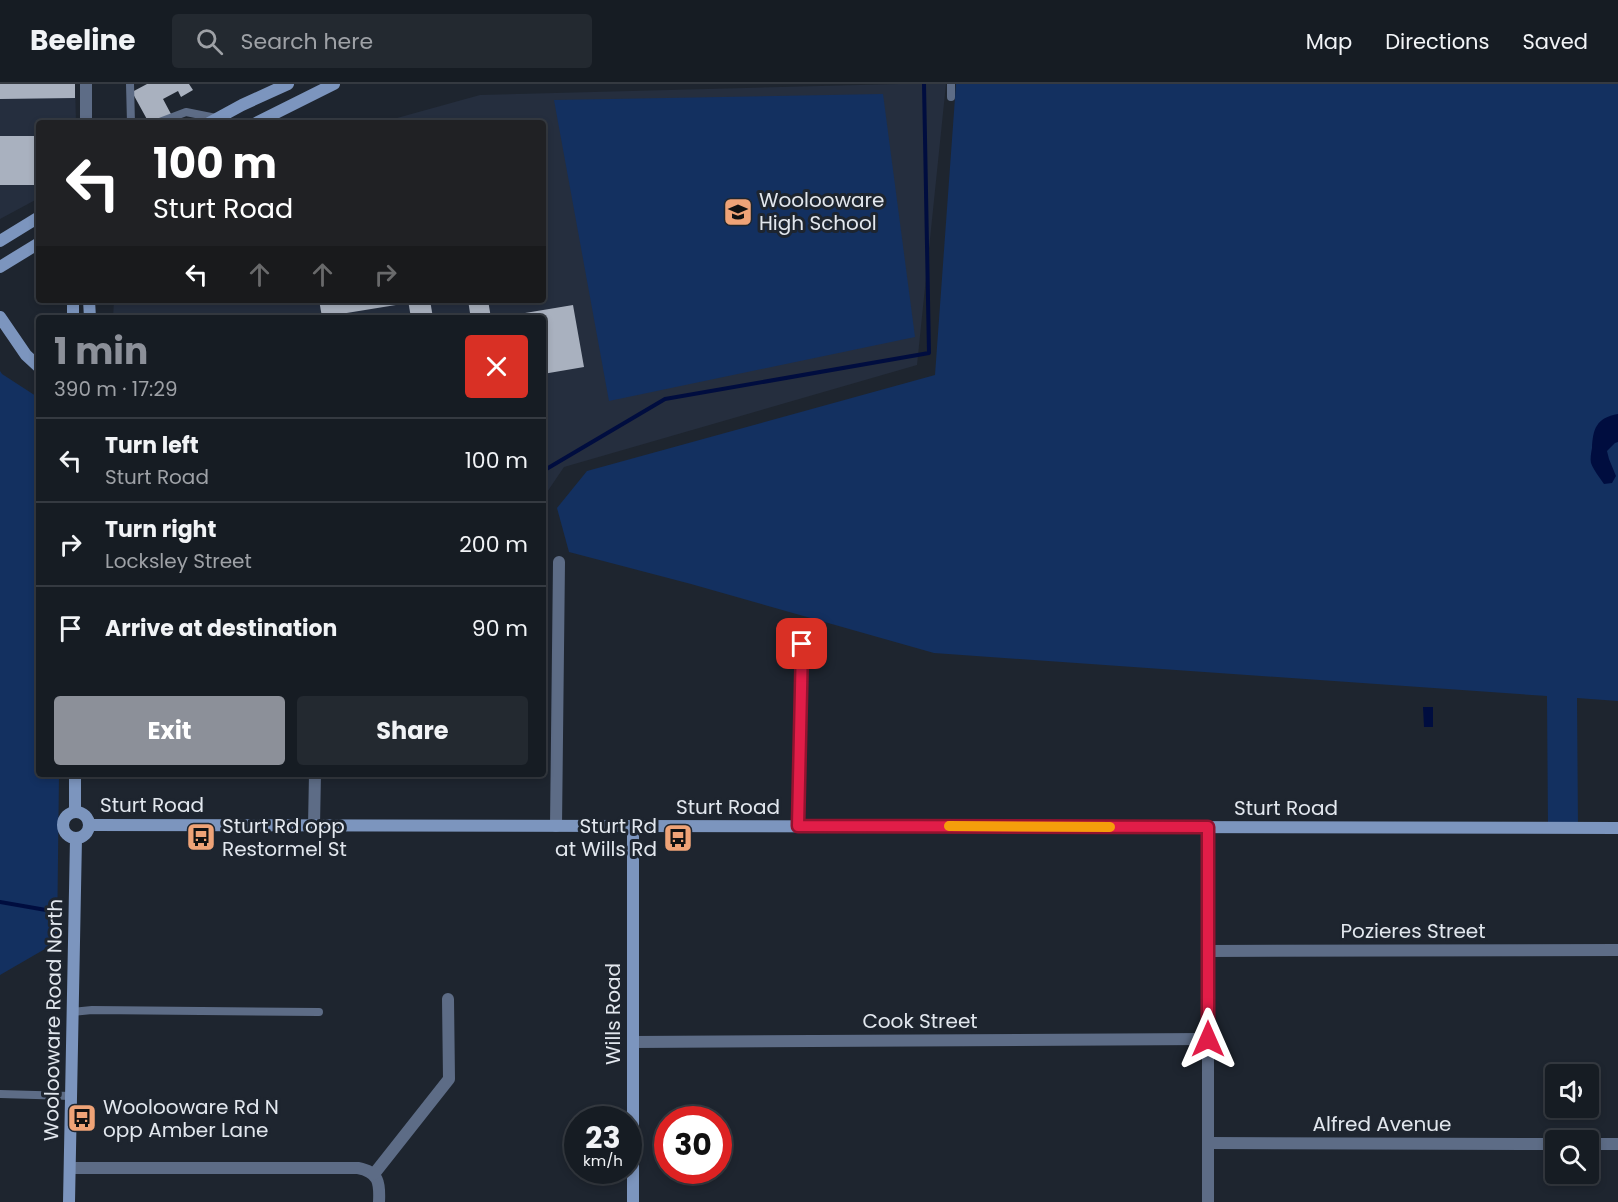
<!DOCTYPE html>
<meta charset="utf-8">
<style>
:root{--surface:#161c23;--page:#232930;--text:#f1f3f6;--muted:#9ea1a6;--line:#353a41;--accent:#8c9099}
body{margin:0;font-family:Poppins,sans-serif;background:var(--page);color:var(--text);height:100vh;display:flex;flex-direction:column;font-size:22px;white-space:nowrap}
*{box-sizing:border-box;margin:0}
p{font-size:20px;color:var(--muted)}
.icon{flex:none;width:33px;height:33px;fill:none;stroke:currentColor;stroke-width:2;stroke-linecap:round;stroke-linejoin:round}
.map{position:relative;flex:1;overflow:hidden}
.sheet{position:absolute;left:36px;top:231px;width:510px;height:462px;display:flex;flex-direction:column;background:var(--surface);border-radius:6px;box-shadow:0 3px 9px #0003,0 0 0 2px var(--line)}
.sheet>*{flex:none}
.hud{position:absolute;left:36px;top:36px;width:510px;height:183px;border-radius:6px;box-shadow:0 3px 9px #0003,0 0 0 2px var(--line);background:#202124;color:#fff;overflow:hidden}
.tools{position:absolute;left:1545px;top:980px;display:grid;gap:12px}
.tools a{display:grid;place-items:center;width:54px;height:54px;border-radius:6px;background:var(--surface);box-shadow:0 3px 9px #0003,0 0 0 2px var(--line);font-size:30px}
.speed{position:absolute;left:564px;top:1022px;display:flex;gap:12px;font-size:30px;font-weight:700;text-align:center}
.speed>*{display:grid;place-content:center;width:78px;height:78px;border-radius:50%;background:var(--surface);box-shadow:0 3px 9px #0003,0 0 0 2px var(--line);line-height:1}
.speed small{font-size:15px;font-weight:400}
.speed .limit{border:9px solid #d22;background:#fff;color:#111}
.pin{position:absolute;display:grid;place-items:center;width:51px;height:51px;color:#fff;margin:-26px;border-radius:12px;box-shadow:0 3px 9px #0006}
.me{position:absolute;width:66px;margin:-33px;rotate:0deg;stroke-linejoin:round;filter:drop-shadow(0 0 4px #0008)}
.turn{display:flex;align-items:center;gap:21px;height:126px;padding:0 18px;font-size:27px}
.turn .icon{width:78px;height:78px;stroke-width:2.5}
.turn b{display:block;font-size:42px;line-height:51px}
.lanes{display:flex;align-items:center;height:57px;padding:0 18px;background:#0003;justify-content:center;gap:30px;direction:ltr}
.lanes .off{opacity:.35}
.round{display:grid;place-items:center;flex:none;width:63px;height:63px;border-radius:6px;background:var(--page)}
.overview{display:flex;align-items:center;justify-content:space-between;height:102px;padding:0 18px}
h1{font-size:36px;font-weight:700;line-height:45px;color:var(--accent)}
.button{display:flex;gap:12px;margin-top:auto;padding:12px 18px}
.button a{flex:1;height:69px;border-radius:6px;background:var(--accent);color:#fff;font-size:24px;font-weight:700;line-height:69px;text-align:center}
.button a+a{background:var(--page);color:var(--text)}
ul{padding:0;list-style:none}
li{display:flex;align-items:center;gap:18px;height:84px;padding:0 18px;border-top:2px solid var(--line)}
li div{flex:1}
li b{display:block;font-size:22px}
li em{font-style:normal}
header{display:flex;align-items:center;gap:36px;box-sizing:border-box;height:84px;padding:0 30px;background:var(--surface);border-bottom:2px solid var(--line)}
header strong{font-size:28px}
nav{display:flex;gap:33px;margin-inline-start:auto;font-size:21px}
.search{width:420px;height:54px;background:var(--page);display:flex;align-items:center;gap:15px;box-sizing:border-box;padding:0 21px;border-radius:6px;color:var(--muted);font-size:22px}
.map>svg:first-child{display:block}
.built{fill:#252e3e}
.green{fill:#133060}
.water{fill:#000d3f}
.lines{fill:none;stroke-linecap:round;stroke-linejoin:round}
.stream{stroke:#000d3f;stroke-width:4}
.building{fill:#a9b1bf}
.lane{stroke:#5d6c86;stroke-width:8}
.street{stroke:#5d6c86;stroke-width:12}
.secondary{stroke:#7c95be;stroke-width:12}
.route-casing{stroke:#92132f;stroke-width:15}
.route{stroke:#e11d48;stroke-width:10}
.slow{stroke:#f59e0b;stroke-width:10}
.labels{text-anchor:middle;stroke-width:6;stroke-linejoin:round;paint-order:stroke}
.poi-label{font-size:20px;fill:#e2e7ee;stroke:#1e252f;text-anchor:start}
.street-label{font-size:20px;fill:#e2e7ee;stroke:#1e252f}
</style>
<header>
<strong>Beeline</strong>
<div class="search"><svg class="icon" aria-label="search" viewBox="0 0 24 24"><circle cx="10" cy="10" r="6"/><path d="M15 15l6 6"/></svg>Search here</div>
<nav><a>Map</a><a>Directions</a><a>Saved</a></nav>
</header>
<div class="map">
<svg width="1618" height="1118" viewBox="0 0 1618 1118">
<rect width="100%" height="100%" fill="#1e252f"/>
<!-- built -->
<g class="built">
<polygon points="0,0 75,0 76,39 39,39 39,114 0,135"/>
<polygon points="898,0 946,0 917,281 564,383 543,414 543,234 113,234 114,216 543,216 543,39 379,39 480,11"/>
</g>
<!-- green -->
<g class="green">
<polygon points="956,0 1618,0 1618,617 1577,614 1578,744 1548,744 1547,612 934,569 691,500 569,468 557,424 587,387 935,291"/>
<polygon points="883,10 915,253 609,317 554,16"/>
<polygon points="0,287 2,290 39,314 39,690 59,690 57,858 0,891"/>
</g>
<!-- water -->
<g class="water">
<path d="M1618,330v28l-3,1 -8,8 2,8 7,17 -4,7 -8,1c-4,-6 -10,-13 -13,-21 -1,-4 0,-10 1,-15 1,-19 4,-30 26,-34z"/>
<polygon points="1423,623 1433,623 1433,643 1424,643"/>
</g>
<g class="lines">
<!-- stream -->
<g class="stream">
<polyline points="543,387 665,315 929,269 924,0"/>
<polyline points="0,818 46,826"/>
</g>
</g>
<!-- building -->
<g class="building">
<polygon points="0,0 75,0 75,14 0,15"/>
<polygon points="147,0 189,0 193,6 181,13 178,7 163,15 171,30 154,39 149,39 132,8"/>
<rect x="0" y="52" width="39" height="49"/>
<polygon points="543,172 544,172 547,187 543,188"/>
<polygon points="319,216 401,216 402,220 322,233"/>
<polygon points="408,216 430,216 433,234 411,234"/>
<polygon points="468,216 488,216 491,234 448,234 448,233 470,229"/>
<polygon points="573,221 584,283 543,290 543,234 514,234 513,231"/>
</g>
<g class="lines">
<!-- lane -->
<g class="lane">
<polyline points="130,0 131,39"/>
<polyline points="951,13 951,0"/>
<polyline points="157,39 186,28 216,34"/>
<polyline points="72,928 92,926 319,928"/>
<polyline points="0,1010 71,1012"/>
</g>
<!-- street -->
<g class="street">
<polyline points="86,0 86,39"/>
<polyline points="314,741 315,690"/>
<polyline points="556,742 559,478"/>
<polyline points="798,742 802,560"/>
<polyline points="1208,867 1618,866"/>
<polyline points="633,958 1208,955"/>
<polyline points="1208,1059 1556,1060"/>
<polyline points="1588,1060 1618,1060"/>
<path d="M70,1084h288c21,4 22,15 21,34"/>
<polyline points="374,1090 449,995 448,915"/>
<polyline points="1208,1118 1208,743"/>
</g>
<!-- secondary -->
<g class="secondary">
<polyline points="209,39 242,21 288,0"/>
<polyline points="256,39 334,0"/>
<polyline points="0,157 39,133"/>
<polyline points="0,183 39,159"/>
<polyline points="89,216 90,234"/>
<polyline points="0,233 26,271 39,283"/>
<polyline points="73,234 73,216"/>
<circle cx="76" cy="741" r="13"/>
<polyline points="75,728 75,690"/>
<polyline points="89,741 1618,744"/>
<polyline points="69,1118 76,754"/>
<polyline points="633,1118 633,742"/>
</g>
</g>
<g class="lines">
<!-- route casing -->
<g class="route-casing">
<polyline id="route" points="802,560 798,742 1208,743 1208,955"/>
</g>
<!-- route -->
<use href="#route" class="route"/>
<!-- slow -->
<polyline class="slow" points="949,742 1110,743"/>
</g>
<!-- icons -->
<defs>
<g id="school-square" transform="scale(1.5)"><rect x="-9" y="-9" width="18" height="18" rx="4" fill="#efa377" stroke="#1e252f"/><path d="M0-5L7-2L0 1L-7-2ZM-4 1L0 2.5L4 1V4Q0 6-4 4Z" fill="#111"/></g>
<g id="bus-square" transform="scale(1.5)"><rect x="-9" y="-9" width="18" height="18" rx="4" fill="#efa377" stroke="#1e252f"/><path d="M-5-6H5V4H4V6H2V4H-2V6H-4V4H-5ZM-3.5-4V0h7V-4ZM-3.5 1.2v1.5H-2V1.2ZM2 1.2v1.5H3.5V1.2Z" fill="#111"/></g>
</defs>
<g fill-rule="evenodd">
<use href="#school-square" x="738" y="128"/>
<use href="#bus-square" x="201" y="753"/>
<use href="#bus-square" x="678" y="754"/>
<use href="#bus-square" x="82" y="1034"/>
</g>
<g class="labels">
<!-- poi labels -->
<g class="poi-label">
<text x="759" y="123">Woolooware<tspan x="759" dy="23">High School</tspan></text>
<text x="222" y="749">Sturt Rd opp<tspan x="222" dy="23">Restormel St</tspan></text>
<text x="657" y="749" text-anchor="end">Sturt Rd<tspan x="657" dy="23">at Wills Rd</tspan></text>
<text x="103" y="1030">Woolooware Rd N<tspan x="103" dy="23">opp Amber Lane</tspan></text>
</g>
<!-- street labels -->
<g class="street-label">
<text x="152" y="728">Sturt Road</text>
<text x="728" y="730">Sturt Road</text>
<text x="1286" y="731">Sturt Road</text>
<text x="1413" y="854">Pozieres Street</text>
<text transform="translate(613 930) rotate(-90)" y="7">Wills Road</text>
<text transform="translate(53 936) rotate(-89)" y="7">Woolooware Road North</text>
<text x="920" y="944">Cook Street</text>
<text x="1382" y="1047">Alfred Avenue</text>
</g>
</g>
</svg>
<div class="tools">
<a><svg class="icon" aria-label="sound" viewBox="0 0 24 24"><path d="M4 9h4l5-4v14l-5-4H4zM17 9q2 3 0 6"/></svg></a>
<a><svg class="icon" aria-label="search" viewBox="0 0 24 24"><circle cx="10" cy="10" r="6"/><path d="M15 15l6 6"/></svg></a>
</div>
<div class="speed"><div>23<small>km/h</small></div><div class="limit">30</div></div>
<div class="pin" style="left:802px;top:560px;background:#d93025"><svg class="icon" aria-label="arrive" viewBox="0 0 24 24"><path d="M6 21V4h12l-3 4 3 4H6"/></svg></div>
<svg class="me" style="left:1208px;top:955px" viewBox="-20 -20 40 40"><path d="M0-17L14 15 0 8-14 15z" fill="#e11d48" stroke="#fff" stroke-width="4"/></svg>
<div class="hud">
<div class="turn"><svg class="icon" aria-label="left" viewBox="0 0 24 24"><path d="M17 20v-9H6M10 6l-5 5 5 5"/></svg><div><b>100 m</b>Sturt Road</div></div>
<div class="lanes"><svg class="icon" aria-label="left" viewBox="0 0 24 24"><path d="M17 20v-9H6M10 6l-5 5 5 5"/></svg><svg class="icon off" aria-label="ahead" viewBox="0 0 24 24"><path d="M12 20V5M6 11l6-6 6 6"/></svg><svg class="icon off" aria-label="ahead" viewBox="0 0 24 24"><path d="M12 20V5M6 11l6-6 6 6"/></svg><svg class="icon off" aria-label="right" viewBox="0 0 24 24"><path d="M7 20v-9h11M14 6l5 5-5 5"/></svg></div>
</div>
<section class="sheet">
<div class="overview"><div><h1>1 min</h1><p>390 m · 17:29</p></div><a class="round" style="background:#d93025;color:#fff"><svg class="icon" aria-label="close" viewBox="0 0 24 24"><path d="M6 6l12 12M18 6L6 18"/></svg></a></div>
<ul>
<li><svg class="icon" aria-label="left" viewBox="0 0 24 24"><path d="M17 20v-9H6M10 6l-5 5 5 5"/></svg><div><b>Turn left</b><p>Sturt Road</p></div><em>100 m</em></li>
<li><svg class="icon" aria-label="right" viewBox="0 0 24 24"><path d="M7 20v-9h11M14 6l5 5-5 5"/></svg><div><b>Turn right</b><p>Locksley Street</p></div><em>200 m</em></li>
<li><svg class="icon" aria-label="arrive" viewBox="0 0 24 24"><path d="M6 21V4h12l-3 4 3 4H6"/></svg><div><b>Arrive at destination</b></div><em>90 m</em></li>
</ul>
<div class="button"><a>Exit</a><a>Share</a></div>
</section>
</div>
